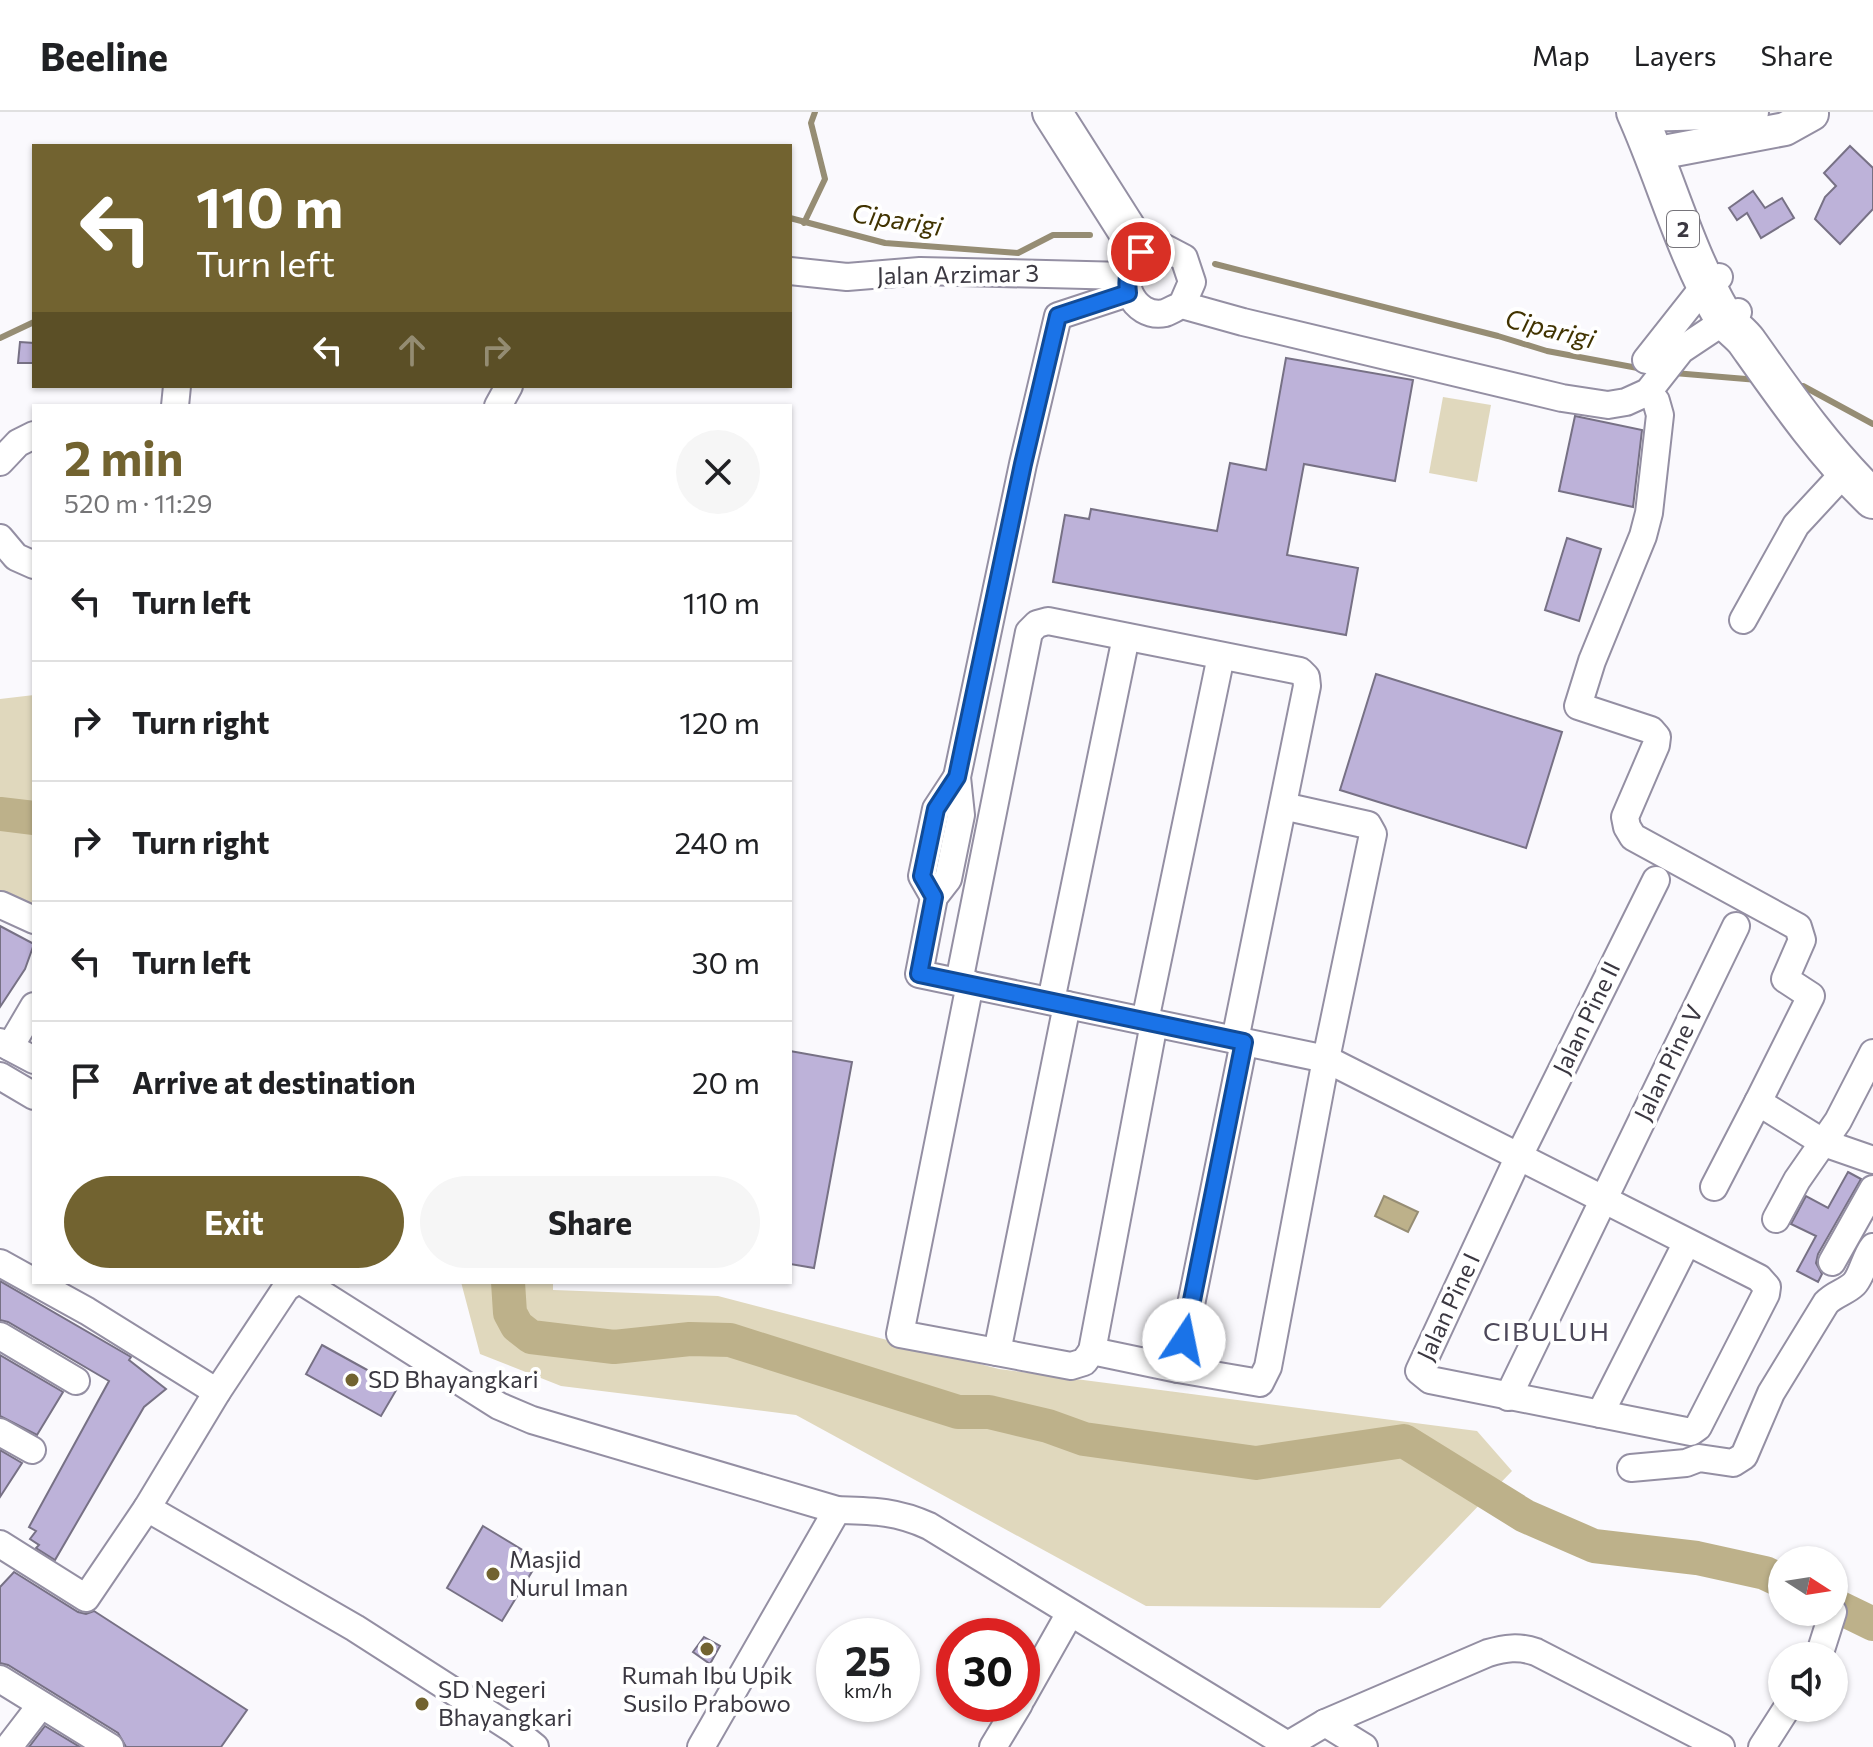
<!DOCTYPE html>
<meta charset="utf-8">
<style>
:root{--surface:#fff;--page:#f6f6f6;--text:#202124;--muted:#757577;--line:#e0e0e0;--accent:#726330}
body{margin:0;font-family:Commissioner,sans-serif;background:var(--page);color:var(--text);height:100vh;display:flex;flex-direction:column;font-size:30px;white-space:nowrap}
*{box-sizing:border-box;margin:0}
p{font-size:26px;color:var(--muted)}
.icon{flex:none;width:44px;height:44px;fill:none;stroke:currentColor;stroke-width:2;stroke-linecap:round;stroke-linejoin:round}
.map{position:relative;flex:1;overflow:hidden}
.sheet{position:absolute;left:32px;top:292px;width:760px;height:880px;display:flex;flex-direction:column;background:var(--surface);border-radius:0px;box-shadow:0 2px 6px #0004}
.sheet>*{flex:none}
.hud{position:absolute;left:32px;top:32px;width:760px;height:244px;border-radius:0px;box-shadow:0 2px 6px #0004;background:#726330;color:#fff;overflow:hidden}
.needle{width:52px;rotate:102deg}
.buttons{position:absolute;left:1768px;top:1434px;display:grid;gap:16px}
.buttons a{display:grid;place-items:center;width:80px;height:80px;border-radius:50%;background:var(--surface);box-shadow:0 2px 6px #0004;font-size:40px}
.speed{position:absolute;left:816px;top:1506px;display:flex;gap:16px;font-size:40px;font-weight:700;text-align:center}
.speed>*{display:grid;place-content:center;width:104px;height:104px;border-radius:50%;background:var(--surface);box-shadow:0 2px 6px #0004;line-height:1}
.speed small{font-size:20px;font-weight:400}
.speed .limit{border:12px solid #d22;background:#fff;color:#111}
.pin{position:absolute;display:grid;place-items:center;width:68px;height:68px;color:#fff;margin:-34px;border:4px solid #fff;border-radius:50%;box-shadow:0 2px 8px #0007}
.me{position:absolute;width:88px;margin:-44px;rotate:11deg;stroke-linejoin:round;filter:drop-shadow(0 0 6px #0008)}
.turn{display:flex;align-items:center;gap:28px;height:168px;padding:0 32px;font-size:36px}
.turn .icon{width:104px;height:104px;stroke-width:2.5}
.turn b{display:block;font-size:56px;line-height:68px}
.lanes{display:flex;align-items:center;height:76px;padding:0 32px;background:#0003;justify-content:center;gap:40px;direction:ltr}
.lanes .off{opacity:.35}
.round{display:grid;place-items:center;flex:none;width:84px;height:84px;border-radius:42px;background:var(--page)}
.headline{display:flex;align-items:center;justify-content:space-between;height:136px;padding:0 32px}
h1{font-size:48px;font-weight:700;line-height:60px;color:var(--accent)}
.cta{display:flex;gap:16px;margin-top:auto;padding:16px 32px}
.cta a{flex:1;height:92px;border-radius:48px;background:var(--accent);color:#fff;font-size:32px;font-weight:700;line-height:92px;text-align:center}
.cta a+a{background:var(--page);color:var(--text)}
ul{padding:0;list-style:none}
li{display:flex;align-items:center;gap:24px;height:120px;padding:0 32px;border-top:2px solid var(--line)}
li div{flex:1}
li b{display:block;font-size:30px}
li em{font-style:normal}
header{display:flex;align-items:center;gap:48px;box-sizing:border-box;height:112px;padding:0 40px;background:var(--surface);border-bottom:2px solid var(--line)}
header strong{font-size:38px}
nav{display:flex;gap:44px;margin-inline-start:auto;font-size:28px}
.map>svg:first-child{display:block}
.green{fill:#e0d8bd}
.water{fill:#bdb18a;stroke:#968d74;stroke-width:2}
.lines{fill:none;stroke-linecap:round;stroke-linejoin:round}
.stream{stroke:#968d74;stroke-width:6}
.river{stroke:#bdb18a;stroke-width:34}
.building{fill:#bdb2d9;stroke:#777185;stroke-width:2}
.minor-casing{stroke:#948fa3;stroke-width:30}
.major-casing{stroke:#948fa3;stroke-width:36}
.highway-casing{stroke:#948fa3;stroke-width:42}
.minor{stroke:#fff;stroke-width:26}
.major{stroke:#fff;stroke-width:32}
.highway{stroke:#fff;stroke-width:38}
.route-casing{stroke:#114b97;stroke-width:20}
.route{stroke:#1a73e8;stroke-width:14}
.poi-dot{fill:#726330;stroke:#fff;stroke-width:3}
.labels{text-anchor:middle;stroke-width:8;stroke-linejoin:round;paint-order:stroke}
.shield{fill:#fff;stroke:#76747a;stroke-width:2}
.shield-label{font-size:22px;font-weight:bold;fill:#3b3841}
.street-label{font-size:24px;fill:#3b3841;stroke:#fff}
.poi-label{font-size:24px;fill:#3b3841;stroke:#fff;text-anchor:start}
.water-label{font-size:26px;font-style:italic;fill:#413300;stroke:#fff}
.neighbourhood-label{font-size:26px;letter-spacing:2px;fill:#4d485a;stroke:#fff}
</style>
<header>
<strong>Beeline</strong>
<nav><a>Map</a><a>Layers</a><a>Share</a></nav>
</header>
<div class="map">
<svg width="1873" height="1635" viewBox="0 0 1873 1635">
<rect width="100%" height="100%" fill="#faf9fd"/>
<!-- green -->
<g class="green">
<polygon points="1443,285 1491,293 1477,370 1429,361"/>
<polygon points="34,583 34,802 0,782 0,587"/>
<polygon points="461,1170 553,1170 553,1178 718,1184 999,1257 1477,1319 1512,1359 1380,1496 1146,1494 796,1303 561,1274 480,1242"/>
</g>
<!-- water -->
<polygon class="water" points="1384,1084 1418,1100 1408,1120 1375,1104"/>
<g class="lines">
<!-- stream -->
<g class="stream">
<polyline points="790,106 885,131 1018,141 1053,123 1090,123"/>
<polyline points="804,111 825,67 811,11 815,0"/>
<polyline points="1215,152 1498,224 1547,239 1643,257"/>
<polyline points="0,226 34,210"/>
<polyline points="1674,261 1758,268"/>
<polyline points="1797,274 1803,274 1873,312"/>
</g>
<!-- river -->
<g class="river">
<polyline points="0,702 34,706"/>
<polyline points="508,1170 510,1201 517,1214 531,1225 614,1235 690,1227 730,1228 958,1300 989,1300 1014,1306 1048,1314 1084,1327 1256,1351 1404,1329 1525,1404 1594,1434 1697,1446 1765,1461 1782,1469"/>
<polyline points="1834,1493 1873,1512"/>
</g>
</g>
<!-- building -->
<g class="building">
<polygon points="1850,34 1873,56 1873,97 1840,132 1815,107 1825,85 1836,74 1824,61"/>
<polygon points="1753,79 1765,96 1782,86 1794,106 1761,126 1747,101 1737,108 1729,96"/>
<polygon points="20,230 34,231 34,251 18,251"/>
<polygon points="1286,246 1413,268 1395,369 1304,352 1287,443 1358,456 1346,523 1053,470 1065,403 1089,407 1091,397 1217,419 1230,351 1266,358"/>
<polygon points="1575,304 1642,318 1633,395 1559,379"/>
<polygon points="1567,426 1601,437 1579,509 1545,498"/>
<polygon points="1376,562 1562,620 1526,736 1340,678"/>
<polygon points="0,814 34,832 25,857 0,895"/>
<polygon points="790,939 852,950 814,1156 790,1152"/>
<polygon points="1848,1060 1861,1067 1818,1142 1816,1151 1822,1162 1818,1170 1797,1159 1816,1124 1791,1112 1806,1084 1828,1096"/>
<polygon points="0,1169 131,1245 129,1248 166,1277 144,1295 55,1448 36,1436 39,1433 30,1427 36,1419 29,1415 109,1269 8,1210 0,1208"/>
<polygon points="322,1233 398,1275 381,1304 306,1262"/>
<polygon points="0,1243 63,1280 37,1323 0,1304"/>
<polygon points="0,1338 22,1351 0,1385"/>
<polygon points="483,1414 539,1448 502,1509 447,1476"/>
<polygon points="14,1460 78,1500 86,1502 94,1499 247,1598 221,1635 126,1635 118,1621 8,1553 0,1551 0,1475"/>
<polygon points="704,1525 720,1534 710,1552 693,1540"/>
<polygon points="45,1614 80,1635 29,1635"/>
</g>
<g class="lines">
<!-- minor casing -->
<g class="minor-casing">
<g id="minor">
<polyline points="790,159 847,165 920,159 1126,164"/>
<polyline points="1128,181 1058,204 1023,352 957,665 961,703 948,767 934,785 919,862 1326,947 1759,1166 1767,1175 1766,1182 1698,1315 1691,1320 1430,1268 1419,1259 1519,1044 1656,768"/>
<path d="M1182,193l10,-23 -8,-24 -21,-11c-8,2 -18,3 -24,7 -27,20 -6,66 26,59 5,-2 12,-6 17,-8l61,17 319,76 46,7 18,-3 22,-10 33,-42 57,-38"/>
<polyline points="1646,248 1706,172 1719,165"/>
<polyline points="1648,280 1656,289 1660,303 1649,401 1643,424 1592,549 1578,594 1651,618 1657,625 1656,633 1625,705 1627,715 1633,725 1798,815 1802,828 1785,867 1811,884 1758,990 1824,1031 1873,1048"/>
<polyline points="175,294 177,274"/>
<polyline points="498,294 509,274"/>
<polyline points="0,350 18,331 34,323"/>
<polyline points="0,426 16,445 34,453"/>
<polyline points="1743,508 1796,413 1845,360"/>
<polyline points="934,785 922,764 936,697 957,665"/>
<polyline points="1,793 34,808"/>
<polyline points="959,870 1029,520 1037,512 1048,509 1300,559 1306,565 1307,574 1235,928"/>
<polyline points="970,872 900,1222 1071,1254 1084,1250 1092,1239 1178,1257 1260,1271 1268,1255 1326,947 1373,722 1368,713 1283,694"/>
<polyline points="1051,889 1126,525"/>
<polyline points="1145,909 1221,544"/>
<polyline points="0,930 34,948"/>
<polyline points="10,935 34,894"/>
<polyline points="0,964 34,984"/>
<polyline points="1714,1075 1758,990"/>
<polyline points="1776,1107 1797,1068 1838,1009 1873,941"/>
<polyline points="1832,1150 1873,1077"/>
<polyline points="0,1151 87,1199 217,1280"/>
<path d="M303,1170l196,124 33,14 305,90c36,1 59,1 92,16l362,221"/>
<polyline points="0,1224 76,1269"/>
<polyline points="1092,1239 1154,911"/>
<polyline points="997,1240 1067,893"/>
<polyline points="1178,1257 1244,930"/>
<polyline points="1508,1285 1736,814"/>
<polyline points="1600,1302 1686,1132"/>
<polyline points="0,1320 32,1338"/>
<path d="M1631,1356l55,-5 13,-5 34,5 11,-7 27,-63 55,-90c8,-9 20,-11 28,-19 8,-8 11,-27 19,-37"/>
<polyline points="147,1396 355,1516 514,1618 535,1635"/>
<polyline points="0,1432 86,1486 147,1396 217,1280 286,1176 295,1170"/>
<polyline points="1819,1544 1833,1500"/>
<polyline points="0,1567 110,1635"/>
<polyline points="1022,1586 1070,1501"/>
<polyline points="1325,1611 1364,1635"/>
<polyline points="11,1632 41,1593"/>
<path d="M1288,1633l37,-22 163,-70c17,-5 31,-7 48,-1l185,95"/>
<polyline points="701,1635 837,1398"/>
<polyline points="993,1635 1019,1592"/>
<polyline points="1762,1635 1787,1596"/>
</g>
</g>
<!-- major casing -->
<g class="major-casing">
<g id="major">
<polyline points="1638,3 1752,0"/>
<polyline points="1653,42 1785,17 1812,2"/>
</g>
</g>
<!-- highway casing -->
<g class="highway-casing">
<g id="highway">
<polyline points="1052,0 1141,140"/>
<path d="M1636,0c30,67 49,140 86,203 6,11 18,17 25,27 39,55 77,110 126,157"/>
</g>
</g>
<!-- minor -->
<use href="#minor" class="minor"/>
<!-- major -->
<use href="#major" class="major"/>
<!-- highway -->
<use href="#highway" class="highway"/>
</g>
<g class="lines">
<!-- route casing -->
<g class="route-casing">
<path id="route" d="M1141,140c-13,14 -15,23 -13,41l-70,23 -35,148 -66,313 -21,32 -14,67 12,21 -15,77 325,68 -60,298"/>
</g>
<!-- route -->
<use href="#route" class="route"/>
</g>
<!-- markers -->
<g class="poi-dot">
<circle cx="352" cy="1268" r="8"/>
<circle cx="493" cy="1462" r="8"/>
<circle cx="707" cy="1537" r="8"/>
<circle cx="422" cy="1592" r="8"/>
</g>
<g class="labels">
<!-- shield labels -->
<rect class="shield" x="1667" y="99" width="32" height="36" rx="6"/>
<g class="shield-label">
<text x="1683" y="125">2</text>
</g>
<!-- street labels -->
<g class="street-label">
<text transform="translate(958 163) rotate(-1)" y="8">Jalan Arzimar 3</text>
<text transform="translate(1587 906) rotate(-64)" y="8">Jalan Pine II</text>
<text transform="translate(1669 951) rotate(-64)" y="8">Jalan Pine V</text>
<text transform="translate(1449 1195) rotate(-65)" y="8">Jalan Pine I</text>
</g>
<!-- poi labels -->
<g class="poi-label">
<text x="368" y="1276">SD Bhayangkari</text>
<text x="509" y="1456">Masjid<tspan x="509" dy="28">Nurul Iman</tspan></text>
<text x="707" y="1572" text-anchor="middle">Rumah Ibu Upik<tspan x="707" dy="28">Susilo Prabowo</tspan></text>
<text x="438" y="1586">SD Negeri<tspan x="438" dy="28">Bhayangkari</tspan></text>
</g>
<!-- water labels -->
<g class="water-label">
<text transform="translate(897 108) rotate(9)" y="9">Ciparigi</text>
<text transform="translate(1550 217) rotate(14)" y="9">Ciparigi</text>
</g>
<!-- neighbourhood labels -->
<g class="neighbourhood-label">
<text x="1547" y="1229">CIBULUH</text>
</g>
</g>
</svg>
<div class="buttons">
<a><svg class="needle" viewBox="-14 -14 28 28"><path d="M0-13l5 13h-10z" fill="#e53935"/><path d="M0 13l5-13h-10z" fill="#757577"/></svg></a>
<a><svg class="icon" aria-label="sound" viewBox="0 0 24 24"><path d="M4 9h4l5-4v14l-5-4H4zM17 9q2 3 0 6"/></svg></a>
</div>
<div class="speed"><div>25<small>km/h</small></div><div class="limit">30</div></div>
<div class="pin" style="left:1141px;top:140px;background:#d93025"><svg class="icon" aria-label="arrive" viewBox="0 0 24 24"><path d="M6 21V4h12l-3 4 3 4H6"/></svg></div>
<svg class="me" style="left:1184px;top:1228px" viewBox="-20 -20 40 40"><circle r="19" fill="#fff"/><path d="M0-13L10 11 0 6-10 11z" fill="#1a73e8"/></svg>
<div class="hud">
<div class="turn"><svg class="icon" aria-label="left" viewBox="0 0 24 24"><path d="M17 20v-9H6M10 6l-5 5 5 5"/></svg><div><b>110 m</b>Turn left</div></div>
<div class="lanes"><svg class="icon" aria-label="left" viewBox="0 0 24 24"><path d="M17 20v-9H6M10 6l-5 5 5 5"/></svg><svg class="icon off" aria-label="ahead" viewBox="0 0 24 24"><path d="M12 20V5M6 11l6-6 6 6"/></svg><svg class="icon off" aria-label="right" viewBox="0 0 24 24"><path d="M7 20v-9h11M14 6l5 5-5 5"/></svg></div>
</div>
<section class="sheet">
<div class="headline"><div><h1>2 min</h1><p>520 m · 11:29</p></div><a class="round"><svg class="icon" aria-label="close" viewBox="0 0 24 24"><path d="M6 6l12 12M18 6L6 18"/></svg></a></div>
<ul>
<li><svg class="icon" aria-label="left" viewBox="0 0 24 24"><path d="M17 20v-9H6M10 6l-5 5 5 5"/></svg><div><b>Turn left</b></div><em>110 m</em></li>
<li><svg class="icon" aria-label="right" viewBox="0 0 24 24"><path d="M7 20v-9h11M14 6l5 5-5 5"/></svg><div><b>Turn right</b></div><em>120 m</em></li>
<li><svg class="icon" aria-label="right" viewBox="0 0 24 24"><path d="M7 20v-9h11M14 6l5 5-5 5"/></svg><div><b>Turn right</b></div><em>240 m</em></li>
<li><svg class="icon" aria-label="left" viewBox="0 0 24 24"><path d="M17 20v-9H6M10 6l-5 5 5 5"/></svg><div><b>Turn left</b></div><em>30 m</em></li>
<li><svg class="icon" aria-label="arrive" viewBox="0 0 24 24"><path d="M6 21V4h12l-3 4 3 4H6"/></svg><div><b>Arrive at destination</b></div><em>20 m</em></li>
</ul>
<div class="cta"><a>Exit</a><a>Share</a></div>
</section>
</div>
